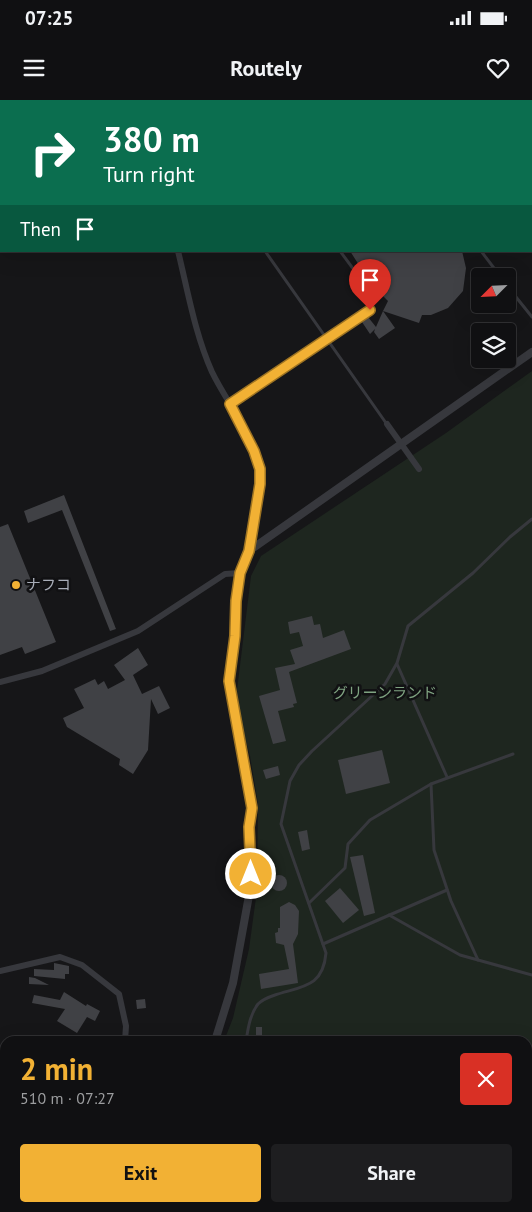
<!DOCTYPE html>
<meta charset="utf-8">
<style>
:root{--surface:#101012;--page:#1e1e20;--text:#f1f3f6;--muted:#9c9d9f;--line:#303032;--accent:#f2b134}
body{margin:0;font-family:"PT Sans","Noto Sans JP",sans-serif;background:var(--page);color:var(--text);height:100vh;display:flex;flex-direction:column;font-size:19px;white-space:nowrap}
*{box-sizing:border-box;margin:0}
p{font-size:16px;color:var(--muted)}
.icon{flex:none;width:28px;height:28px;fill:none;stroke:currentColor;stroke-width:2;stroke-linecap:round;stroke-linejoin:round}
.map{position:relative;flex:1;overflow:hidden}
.panel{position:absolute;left:0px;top:936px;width:532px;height:176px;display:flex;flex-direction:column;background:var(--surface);border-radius:15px 15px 0 0;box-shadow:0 5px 20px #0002,0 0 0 1px var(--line)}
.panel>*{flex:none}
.guide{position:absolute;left:0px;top:0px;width:532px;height:152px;box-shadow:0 5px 20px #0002,0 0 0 1px var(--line);background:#0b6e4f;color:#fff;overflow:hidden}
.needle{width:32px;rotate:246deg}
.controls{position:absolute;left:471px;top:168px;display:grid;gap:10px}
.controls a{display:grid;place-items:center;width:45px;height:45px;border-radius:5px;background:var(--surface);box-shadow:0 5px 20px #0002,0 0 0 1px var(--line);font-size:25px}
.pin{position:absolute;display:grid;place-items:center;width:42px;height:42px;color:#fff;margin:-51px -21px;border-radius:50% 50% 50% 0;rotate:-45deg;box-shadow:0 0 5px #0007}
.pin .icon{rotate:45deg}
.me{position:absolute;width:55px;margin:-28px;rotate:0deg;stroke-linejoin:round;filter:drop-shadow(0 0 4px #0008)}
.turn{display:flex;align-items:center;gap:18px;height:105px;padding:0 20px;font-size:22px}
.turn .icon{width:65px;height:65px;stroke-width:2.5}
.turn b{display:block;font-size:35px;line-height:42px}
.then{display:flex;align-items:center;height:48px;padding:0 20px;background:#0003;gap:10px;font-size:19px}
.round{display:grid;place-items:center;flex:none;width:52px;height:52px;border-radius:5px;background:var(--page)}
.overview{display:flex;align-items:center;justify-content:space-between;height:85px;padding:0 20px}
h1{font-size:30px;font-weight:800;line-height:38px;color:var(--accent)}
.primary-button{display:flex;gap:10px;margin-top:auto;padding:10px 20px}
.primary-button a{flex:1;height:58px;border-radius:5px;background:var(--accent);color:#111;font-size:20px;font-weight:800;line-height:58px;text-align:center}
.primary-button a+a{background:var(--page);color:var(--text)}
.status{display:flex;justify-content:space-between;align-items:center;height:35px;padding:0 25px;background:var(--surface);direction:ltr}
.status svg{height:14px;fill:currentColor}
header{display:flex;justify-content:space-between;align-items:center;height:65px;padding:0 20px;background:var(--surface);font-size:22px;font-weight:800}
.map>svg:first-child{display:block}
.green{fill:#1e261f}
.building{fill:#404145}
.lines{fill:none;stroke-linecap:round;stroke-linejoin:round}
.service{stroke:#37383d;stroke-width:3}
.minor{stroke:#37383d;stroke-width:6}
.tertiary{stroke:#37383d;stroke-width:8}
.minor-bridge{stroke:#37383d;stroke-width:6}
.route-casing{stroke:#9d7322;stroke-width:12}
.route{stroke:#f2b134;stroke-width:9}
.poi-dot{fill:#f2b134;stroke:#111113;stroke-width:2}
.labels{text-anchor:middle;stroke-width:5;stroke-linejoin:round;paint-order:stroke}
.poi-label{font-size:15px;fill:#a8adb8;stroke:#111113;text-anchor:start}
.park-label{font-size:15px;fill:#7fa381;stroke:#111113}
</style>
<div class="status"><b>07:25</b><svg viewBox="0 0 49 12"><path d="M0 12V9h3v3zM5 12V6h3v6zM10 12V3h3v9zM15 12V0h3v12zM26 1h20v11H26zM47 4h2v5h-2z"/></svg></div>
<header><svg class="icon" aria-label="menu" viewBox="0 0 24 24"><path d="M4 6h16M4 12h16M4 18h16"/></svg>Routely<svg class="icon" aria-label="heart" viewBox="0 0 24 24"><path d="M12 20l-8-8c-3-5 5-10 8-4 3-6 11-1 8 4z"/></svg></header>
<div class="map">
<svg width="532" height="1112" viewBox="0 0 532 1112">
<rect width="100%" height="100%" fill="#161618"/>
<!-- green -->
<polygon class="green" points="532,271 532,1112 321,1112 317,1108 528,1108 528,941 224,941 233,918 249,849 257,790 258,704 250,656 240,619 237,590 251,476 261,456 446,333"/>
<!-- building -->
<g class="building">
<polygon points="350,151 462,151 466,168 463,191 448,208 431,215 422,215 419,223 383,211 388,201 371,184"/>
<polygon points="383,211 395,228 379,239 374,232 375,229 370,234 362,222 368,217 376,227"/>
<polygon points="64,395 116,529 110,531 62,410 28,423 24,411"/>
<polygon points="8,424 56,542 25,554 22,547 0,555 0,427"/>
<polygon points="312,516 314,525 320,524 323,538 344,530 351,549 289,572 297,603 293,604 294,607 278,611 286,641 273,644 259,596 280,590 275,568 295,564 290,550 303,546 299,532 290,534 288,522"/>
<polygon points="138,548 148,565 133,575 142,594 159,586 170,608 158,614 151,599 148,650 133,674 119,665 120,659 67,627 63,618 84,608 74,589 95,579 98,585 104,581 108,589 125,580 114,565"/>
<polygon points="382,650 390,683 346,694 338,660"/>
<polygon points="278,666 280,675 266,679 263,670"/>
<polygon points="307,730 310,749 302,751 298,732"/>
<polygon points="363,755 375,813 364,816 350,757"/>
<circle cx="279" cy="783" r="8"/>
<polygon points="340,788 359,810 343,823 325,801"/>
<polygon points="289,802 295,805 299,811 298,834 293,844 298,883 261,889 259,874 289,869 284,845 276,843 275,833 278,832 278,828 280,828 280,807"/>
<polygon points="54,863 69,866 69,874 65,874 65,879 34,876 34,869 54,870"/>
<polygon points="29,877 35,878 49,885 29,884"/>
<polygon points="64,892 86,906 87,904 100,911 95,921 87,917 77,933 57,921 65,909 32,903 34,895 60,900"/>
<polygon points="145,899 146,908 137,909 136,900"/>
<rect x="256" y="927" width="6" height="14"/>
</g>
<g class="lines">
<!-- service -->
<g class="service">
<polyline points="375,0 376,1"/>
<polyline points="219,1 221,0"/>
<polyline points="243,1 243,0"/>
<polyline points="464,1 465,0"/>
<polyline points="265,151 386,323"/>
<polyline points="481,151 500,176"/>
<polyline points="508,187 532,217"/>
<polyline points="230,304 371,210 371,193 340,151"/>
<polyline points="397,564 447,677"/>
<polyline points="431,684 434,750 451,801 478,860"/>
<polyline points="309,803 345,768 348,744 370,720 431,684 513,654"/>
<polyline points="389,815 460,855 532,875"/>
<polyline points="323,844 447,790"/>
<path d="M246,941c2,-12 4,-27 12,-37 5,-5 11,-7 17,-9 28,-9 48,-8 51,-42l-45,-129 9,-43 9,-16 13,-14 73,-67 12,-21 11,-37 65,-53 37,-36 22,-18"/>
<polyline points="528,1086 532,1087"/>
<polyline points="317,1108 321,1112"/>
</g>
<!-- minor -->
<g class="minor">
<polyline points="106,0 107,1"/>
<path d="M178,151c10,41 17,83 34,121 15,31 41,62 47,96 5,23 -6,59 -10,83"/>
<polyline points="0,582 42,571 138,531 225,474 240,473"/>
<polyline points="0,871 60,857 82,865 119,894 126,926 125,941"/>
<polyline points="0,1070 5,1070"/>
</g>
<!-- tertiary -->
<g class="tertiary">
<polyline points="215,941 233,883 250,790 251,758 249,727 252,708 236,627 229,581 235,536 236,501 243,465 249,451 532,252"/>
<polyline points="51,1112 55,1108"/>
</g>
<!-- minor-bridge -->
<polyline class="minor-bridge" points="387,324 419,369"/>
</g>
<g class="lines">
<!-- route casing -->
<g class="route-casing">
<polyline id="route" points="251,774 249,727 252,708 229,581 235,536 236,501 240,473 249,451 252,433 260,384 260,369 254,351 230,304 370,210"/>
</g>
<!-- route -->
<use href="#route" class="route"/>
</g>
<!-- markers -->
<circle class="poi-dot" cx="16" cy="485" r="5"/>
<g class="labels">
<!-- poi labels -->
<g class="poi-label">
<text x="26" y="490">ナフコ</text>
</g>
<!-- park labels -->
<g class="park-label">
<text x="385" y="598">グリーンランド</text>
</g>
</g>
</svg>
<div class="controls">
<a><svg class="needle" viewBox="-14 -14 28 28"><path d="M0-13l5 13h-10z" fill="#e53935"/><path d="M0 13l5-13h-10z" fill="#9c9d9f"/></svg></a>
<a><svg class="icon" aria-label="layers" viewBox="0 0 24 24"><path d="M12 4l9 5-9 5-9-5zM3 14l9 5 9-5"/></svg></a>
</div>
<div class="pin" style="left:370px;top:210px;background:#d93025"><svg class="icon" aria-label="arrive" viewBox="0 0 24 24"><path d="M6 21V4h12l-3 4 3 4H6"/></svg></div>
<svg class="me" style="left:251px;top:774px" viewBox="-20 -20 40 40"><circle r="17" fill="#f2b134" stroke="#fff" stroke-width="3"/><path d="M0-11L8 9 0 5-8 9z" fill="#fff"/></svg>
<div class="guide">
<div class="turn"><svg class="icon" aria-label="right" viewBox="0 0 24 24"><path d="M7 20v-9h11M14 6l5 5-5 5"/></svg><div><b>380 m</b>Turn right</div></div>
<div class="then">Then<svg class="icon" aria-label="arrive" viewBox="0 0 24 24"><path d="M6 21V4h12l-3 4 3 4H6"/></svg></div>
</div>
<section class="panel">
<div class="overview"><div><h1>2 min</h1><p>510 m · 07:27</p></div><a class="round" style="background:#d93025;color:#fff"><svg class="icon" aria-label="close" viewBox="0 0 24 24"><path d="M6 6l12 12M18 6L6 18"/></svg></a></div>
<div class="primary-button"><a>Exit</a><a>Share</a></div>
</section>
</div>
